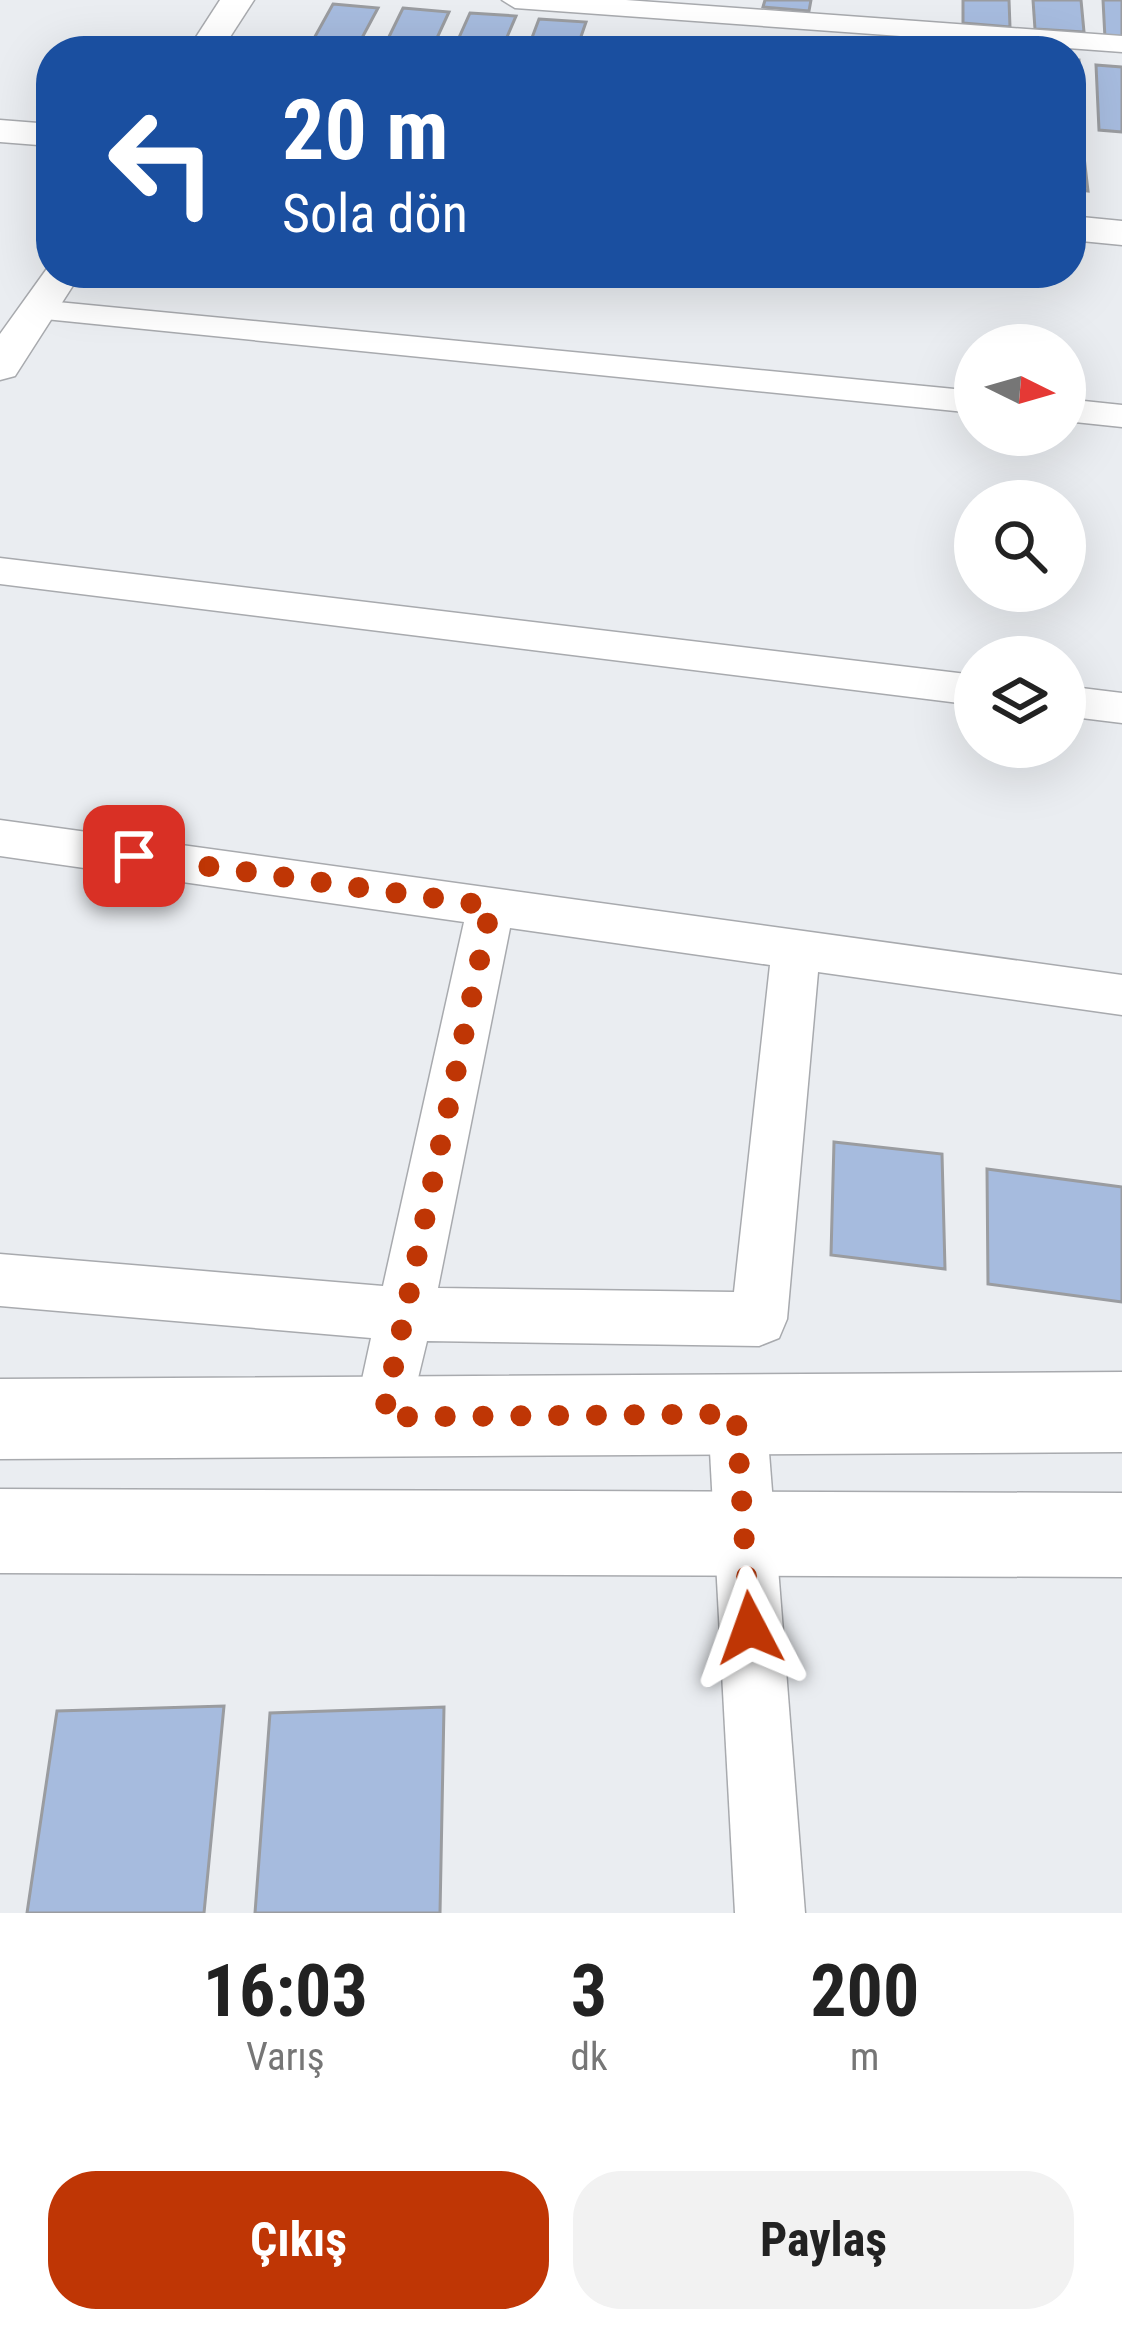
<!DOCTYPE html>
<html lang="tr">
<meta charset="utf-8">
<style>
:root{--surface:#fff;--page:#f2f2f2;--text:#222;--muted:#767676;--accent:#bf3605}
body{margin:0;font-family:"Roboto Condensed",sans-serif;background:var(--page);color:var(--text);height:100vh;display:flex;flex-direction:column;font-size:45px;white-space:nowrap}
*{box-sizing:border-box;margin:0}
p{font-size:39px;color:var(--muted)}
.icon{flex:none;width:66px;height:66px;fill:none;stroke:currentColor;stroke-width:2;stroke-linecap:round;stroke-linejoin:round}
.map{position:relative;height:1913px;overflow:hidden}
.details{display:flex;flex-direction:column;background:var(--surface);flex:1}
.details>*{flex:none}
.hud{position:absolute;left:36px;top:36px;width:1050px;height:252px;border-radius:48px;box-shadow:0 12px 48px #0002;background:#1a4fa0;color:#fff;overflow:hidden}
.needle{width:78px;rotate:95deg}
.fabs{position:absolute;left:954px;top:324px;display:grid;gap:24px}
.fabs a{display:grid;place-items:center;width:132px;height:132px;border-radius:50%;background:var(--surface);box-shadow:0 12px 48px #0002;font-size:60px}
.pin{position:absolute;display:grid;place-items:center;width:102px;height:102px;color:#fff;margin:-51px;border-radius:24px;box-shadow:0 6px 18px #0006}
.me{position:absolute;width:132px;margin:-66px;rotate:356deg;stroke-linejoin:round;filter:drop-shadow(0 0 9px #0008)}
.turn{display:flex;align-items:center;gap:42px;height:252px;padding:0 48px;font-size:54px}
.turn .icon{width:156px;height:156px;stroke-width:2.5}
.turn b{display:block;font-size:84px;line-height:102px}
.eta{display:flex;justify-content:space-evenly;align-items:center;height:204px;text-align:center}
.eta b{font-size:72px;font-weight:700;line-height:84px}
.button{display:flex;gap:24px;margin-top:auto;padding:24px 48px}
.button a{flex:1;height:138px;border-radius:48px;background:var(--accent);color:#fff;font-size:48px;font-weight:700;line-height:138px;text-align:center}
.button a+a{background:var(--page);color:var(--text)}
.map>svg:first-child{display:block}
.building{fill:#a6bbde;stroke:#9a9ca0;stroke-width:3}
.lines{fill:none;stroke-linecap:round;stroke-linejoin:round}
.minor-casing{stroke:#a8aaae;stroke-width:3}
.tertiary-casing{stroke:#a8aaae;stroke-width:3}
.secondary-casing{stroke:#a8aaae;stroke-width:3}
.minor{fill:#fff;fill-rule:evenodd}
.tertiary{fill:#fff;fill-rule:evenodd}
.secondary{fill:#fff;fill-rule:evenodd}
.route{stroke:#bf3605;stroke-width:21;stroke-dasharray:0 37.8}
</style>
<div class="map">
<svg width="1122" height="1913" viewBox="0 0 1122 1913">
<rect width="100%" height="100%" fill="#eaedf1"/>
<!-- building -->
<g class="building">
<polygon points="765,0 811,0 809,11 763,7"/>
<polygon points="963,0 1009,0 1010,27 963,23"/>
<polygon points="1033,0 1081,0 1084,32 1035,29"/>
<polygon points="1103,0 1122,0 1122,39 1105,38"/>
<polygon points="333,4 378,8 355,51 307,51"/>
<polygon points="403,8 449,12 431,51 382,51"/>
<polygon points="470,13 516,16 501,51 453,51"/>
<polygon points="539,19 586,22 576,51 527,51"/>
<polygon points="1071,60 1079,60 1082,121 1071,120"/>
<polygon points="1096,65 1122,67 1122,132 1099,130"/>
<polygon points="1071,148 1083,148 1088,191 1071,189"/>
<polygon points="834,1142 942,1154 945,1269 831,1255"/>
<polygon points="987,1169 1122,1187 1122,1302 988,1284"/>
<polygon points="224,1706 204,1913 27,1913 57,1711"/>
<polygon points="444,1707 440,1913 255,1913 270,1713"/>
</g>
<g class="lines">
<!-- minor casing -->
<g class="minor-casing">
<g id="minor">
<polygon points="502,0 626,0 1122,36 1122,52 515,8"/>
<polygon points="37,300 975,391 975,413 25,317 20,310"/>
<polygon points="1065,399 1122,405 1122,427 1065,421"/>
<polygon points="0,558 975,675 975,705 0,584"/>
<polygon points="1065,686 1122,693 1122,723 1065,716"/>
<path d="M0,820l1122,155v40l-304,-43 -31,347 -8,19 -20,8 -332,-5 -23,95 -21,9 -21,-9 -8,-20 17,-78 -371,-32v-52l383,32 81,-364 -464,-66zM510,928l260,37 -36,327 -296,-4z"/>
<polygon points="737,1385 758,1394 766,1414 805,1913 735,1913 708,1414 716,1394"/>
</g>
</g>
<!-- tertiary casing -->
<g class="tertiary-casing">
<g id="tertiary">
<polygon points="220,0 254,0 221,51 187,51"/>
<polygon points="0,120 51,124 51,146 0,142"/>
<polygon points="1071,216 1122,221 1122,245 1071,240"/>
<polygon points="51,263 51,273 81,273 15,376 0,380 0,334"/>
</g>
</g>
<!-- secondary casing -->
<g class="secondary-casing">
<g id="secondary">
<polygon points="1122,1372 1122,1452 0,1459 0,1379"/>
<polygon points="0,1489 1122,1493 1122,1577 0,1573"/>
</g>
</g>
<!-- minor -->
<use href="#minor" class="minor"/>
<!-- tertiary -->
<use href="#tertiary" class="tertiary"/>
<!-- secondary -->
<use href="#secondary" class="secondary"/>
</g>
<g class="lines">
<!-- route -->
<polyline class="route" points="134,856 491,906 383,1417 736,1414 750,1628"/>
</g>
</svg>
<div class="fabs">
<a><svg class="needle" viewBox="-14 -14 28 28"><path d="M0-13l5 13h-10z" fill="#e53935"/><path d="M0 13l5-13h-10z" fill="#767676"/></svg></a>
<a><svg class="icon" aria-label="search" viewBox="0 0 24 24"><circle cx="10" cy="10" r="6"/><path d="M15 15l6 6"/></svg></a>
<a><svg class="icon" aria-label="layers" viewBox="0 0 24 24"><path d="M12 4l9 5-9 5-9-5zM3 14l9 5 9-5"/></svg></a>
</div>
<div class="pin" style="left:134px;top:856px;background:#d93025"><svg class="icon" aria-label="arrive" viewBox="0 0 24 24"><path d="M6 21V4h12l-3 4 3 4H6"/></svg></div>
<svg class="me" style="left:750px;top:1628px" viewBox="-20 -20 40 40"><path d="M0-17L14 15 0 8-14 15z" fill="#bf3605" stroke="#fff" stroke-width="4"/></svg>
<div class="hud">
<div class="turn"><svg class="icon" aria-label="left" viewBox="0 0 24 24"><path d="M17 20v-9H6M10 6l-5 5 5 5"/></svg><div><b>20 m</b>Sola dön</div></div>
</div>
</div>
<section class="details">
<div class="eta">
<div><b>16:03</b><p>Varış</p></div>
<div><b>3</b><p>dk</p></div>
<div><b>200</b><p>m</p></div>
</div>
<div class="button"><a>Çıkış</a><a>Paylaş</a></div>
</section>
